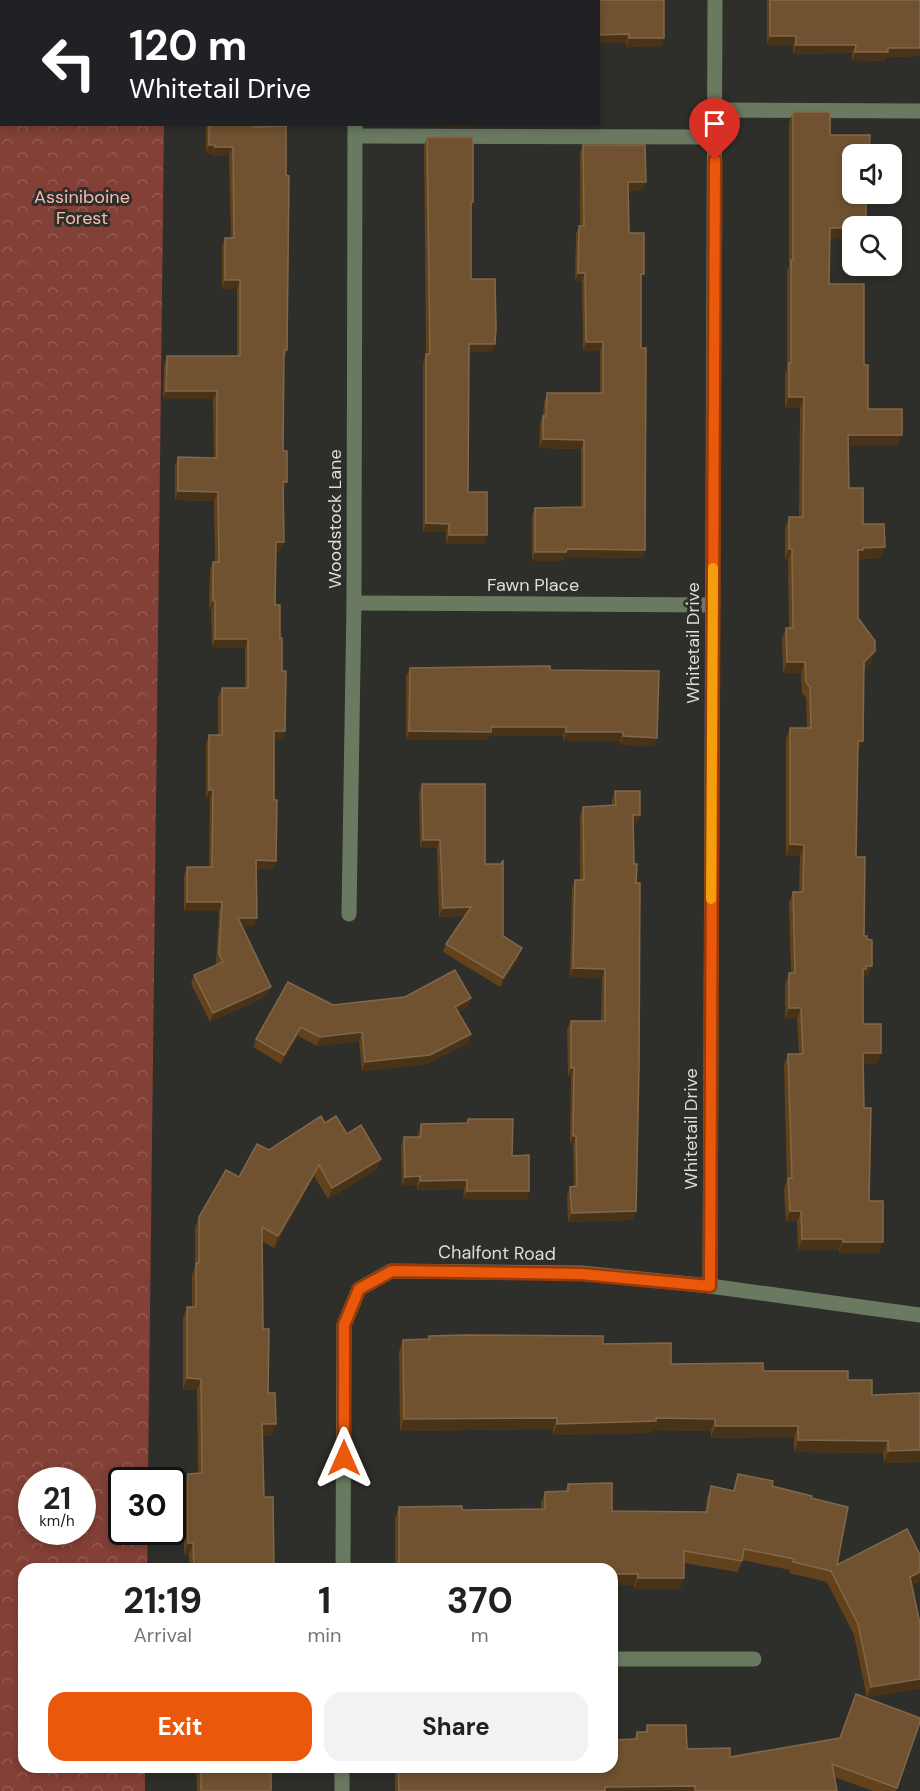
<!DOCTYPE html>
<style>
:root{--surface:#fff;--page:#f2f2f2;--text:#202124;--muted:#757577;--accent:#ea580c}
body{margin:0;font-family:"DM Sans",sans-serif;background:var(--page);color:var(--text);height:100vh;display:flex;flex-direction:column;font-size:22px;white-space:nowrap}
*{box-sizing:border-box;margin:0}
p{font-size:20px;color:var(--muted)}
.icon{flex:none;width:33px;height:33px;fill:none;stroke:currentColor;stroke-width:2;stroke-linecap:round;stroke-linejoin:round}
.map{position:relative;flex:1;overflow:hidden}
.side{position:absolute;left:18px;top:1563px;width:600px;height:210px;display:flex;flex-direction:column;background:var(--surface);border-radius:18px;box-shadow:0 3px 9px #0003}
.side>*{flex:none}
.top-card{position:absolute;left:0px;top:0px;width:600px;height:126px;box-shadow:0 3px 9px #0003;background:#202124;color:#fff;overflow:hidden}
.controls{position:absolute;left:842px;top:144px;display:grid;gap:12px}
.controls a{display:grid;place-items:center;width:60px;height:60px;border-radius:12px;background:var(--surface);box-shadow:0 3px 9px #0003;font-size:30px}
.speed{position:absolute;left:18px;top:1467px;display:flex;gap:12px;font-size:30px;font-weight:700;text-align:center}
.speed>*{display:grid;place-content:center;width:78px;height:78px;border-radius:50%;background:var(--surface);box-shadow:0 3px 9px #0003;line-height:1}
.speed small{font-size:15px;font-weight:400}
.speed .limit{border:3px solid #111;border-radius:9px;background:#fff;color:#111}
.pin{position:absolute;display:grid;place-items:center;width:51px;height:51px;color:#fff;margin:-62px -26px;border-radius:50% 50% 50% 0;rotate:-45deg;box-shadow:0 0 6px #0007}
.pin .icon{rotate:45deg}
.me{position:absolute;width:66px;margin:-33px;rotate:0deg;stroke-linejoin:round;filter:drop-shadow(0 0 4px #0008)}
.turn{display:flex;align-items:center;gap:21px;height:126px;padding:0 30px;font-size:27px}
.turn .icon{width:78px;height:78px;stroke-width:2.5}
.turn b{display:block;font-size:42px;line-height:51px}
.eta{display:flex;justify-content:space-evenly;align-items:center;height:102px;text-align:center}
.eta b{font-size:36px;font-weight:700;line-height:42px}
.action{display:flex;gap:12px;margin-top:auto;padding:12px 30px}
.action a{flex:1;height:69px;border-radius:18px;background:var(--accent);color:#fff;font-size:24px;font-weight:700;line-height:69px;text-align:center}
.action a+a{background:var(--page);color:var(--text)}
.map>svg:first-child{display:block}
.forest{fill:url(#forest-crowns);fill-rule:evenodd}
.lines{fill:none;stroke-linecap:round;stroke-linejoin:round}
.minor{stroke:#6a7a61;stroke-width:15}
.wall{fill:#63421b}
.shaded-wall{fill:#483319}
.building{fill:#705230;stroke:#81684a;stroke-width:1.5}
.route-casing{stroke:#983908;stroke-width:15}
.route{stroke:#ea580c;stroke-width:10}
.slow{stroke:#f59e0b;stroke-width:10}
.labels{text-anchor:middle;stroke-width:6;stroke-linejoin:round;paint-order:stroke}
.park-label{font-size:18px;fill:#f7baaf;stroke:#2e2e2a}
.street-label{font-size:18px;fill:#ddddda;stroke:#2e2e2a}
</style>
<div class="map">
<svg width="920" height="1791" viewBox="0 0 920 1791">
<defs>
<pattern id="forest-crowns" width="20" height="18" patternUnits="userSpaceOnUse" patternTransform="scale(1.5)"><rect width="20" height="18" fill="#824036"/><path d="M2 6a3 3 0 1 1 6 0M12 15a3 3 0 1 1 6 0" fill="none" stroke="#935b52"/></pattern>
</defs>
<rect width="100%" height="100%" fill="#2e2e2a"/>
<!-- forest -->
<path class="forest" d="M0,0h166v1l-164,1v122l162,1 -16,1355h-26v52h26l-1,37h-123v198h121v24h-145zM32,1480h50v52h-50z"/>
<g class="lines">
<!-- minor -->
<g class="minor">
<polyline points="355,2 355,0"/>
<polyline points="715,110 920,111"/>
<polyline points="355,136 715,137"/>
<polyline points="354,603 713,605"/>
<polyline points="349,914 354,603 355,124"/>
<polyline points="710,1286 715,0"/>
<polyline points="343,1569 344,1325 359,1289 391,1271 581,1273 710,1286 920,1315"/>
<polyline points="612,1659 754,1659"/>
<polyline points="342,1791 342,1767"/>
</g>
</g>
<!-- wall -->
<g class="wall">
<polygon points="408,0 664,0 664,38 661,46 626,47 626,43 598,2 408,2"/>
<polygon points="767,0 920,0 920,56 886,57 885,61 852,60 852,53 793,54 793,45 767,45"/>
<polygon points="793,112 829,239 829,284 864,365 868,409 898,446 848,446 849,488 863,524 881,558 860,559 859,561 858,561 858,618 871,662 863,670 859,752 858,752 856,857 868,977 863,977 863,1024 877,1064 863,1064 864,1108 869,1201 879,1253 839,1253 839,1250 798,1250 797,1222 786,1222 784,1189 787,1181 784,1065 788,1054 799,1054 797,1019 785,1019 785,984 789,973 791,973 789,903 793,892 799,892 800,856 786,856 786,739 790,728 807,728 806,698 802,693 801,673 783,673 782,639 786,628 789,628 788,560 785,560 785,528 789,517 799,517 800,408 785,408 785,374 787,369 787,271 789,266 789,123"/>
<polygon points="206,124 254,124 287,350 284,358 283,451 287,482 284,490 283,490 281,551 276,551 275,605 280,638 285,731 282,740 274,740 276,861 273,869 256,869 254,926 242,926 267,996 210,1022 191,984 194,975 217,965 216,962 219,911 184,911 184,876 187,867 209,867 210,798 206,798 206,744 209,735 218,735 218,697 222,688 245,688 245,648 212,647 211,610 209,610 210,570 213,562 215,562 214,501 175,500 175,466 178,457 214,458 213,399 163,399 164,365 167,356 237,356 237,289 222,289 222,246 225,238 231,238 229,155 212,156 212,154 206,153"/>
<polygon points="427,137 473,202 471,208 471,279 495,344 492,352 469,352 468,492 484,544 446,544 446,532 423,532 423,363 426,354 424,146"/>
<polygon points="583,145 643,190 628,191 629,233 641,280 641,348 645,550 642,558 565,557 563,561 532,561 532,516 535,508 581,507 581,449 539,448 540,424 543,416 544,402 547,393 600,393 600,351 583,351 582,281 575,281 576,234 579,226 580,226 580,153"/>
<polygon points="410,668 550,670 654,746 620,745 620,741 563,741 563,736 489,736 487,740 406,740 406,677"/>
<polygon points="422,784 485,864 503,936 519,957 500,987 443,952 446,944 465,916 439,917 437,848 420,848 419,793"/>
<polygon points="615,791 640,815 637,823 633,823 636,1211 632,1220 568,1222 567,1195 570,1187 574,1186 573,1144 570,1144 571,1076 568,1076 567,1029 571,1021 601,1021 602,978 570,977 572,888 575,880 580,880 580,815 583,807 612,805 612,800"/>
<polygon points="333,1005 468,1007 458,1012 471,1034 468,1043 427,1064 362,1071 359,1041 317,1046 298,1036 281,1064 253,1047 256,1039"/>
<polygon points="468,1119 512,1156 529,1191 526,1200 463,1199 464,1189 417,1190 417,1185 402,1186 401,1146 404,1137 418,1137 418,1133 421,1124 466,1123"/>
<polygon points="325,1123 347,1134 381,1159 376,1170 328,1199 314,1176 274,1248 262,1241 263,1329 272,1436 262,1436 264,1497 274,1569 189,1569 189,1554 184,1555 183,1485 188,1474 198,1473 197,1390 183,1390 183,1318 187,1307 192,1307 192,1275 195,1267 195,1228 199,1217 239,1177 269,1150"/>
<polygon points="429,1336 603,1344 671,1364 848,1380 872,1395 920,1393 920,1462 884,1463 883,1453 794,1452 794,1437 711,1438 711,1431 653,1430 652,1433 553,1435 553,1429 400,1431 399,1352 403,1340 428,1340"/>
<polygon points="738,1474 811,1498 837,1565 920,1555 920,1581 912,1585 867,1698 854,1635 827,1582 789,1573 790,1570 742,1560 738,1572 684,1563 680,1589 634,1589 634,1585 612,1585 612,1569 395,1569 395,1518 399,1507 462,1510 541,1509 541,1503 545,1492 565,1492 568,1484 612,1511 705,1512 707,1497 711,1486 733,1491"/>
<polygon points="920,1722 896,1791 873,1791 834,1777 837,1791 395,1791 395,1767 612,1767 634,1739 637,1732 645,1732 647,1725 687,1749 730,1757 840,1738"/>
<polygon points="196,1767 271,1767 271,1791 197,1791"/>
</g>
<!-- shaded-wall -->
<g class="shaded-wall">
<polygon points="629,34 626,43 598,43 598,35"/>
<polygon points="770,36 796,36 793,45 767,45"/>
<polygon points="629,38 664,38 661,46 626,47"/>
<polygon points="796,45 856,45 852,53 793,54"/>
<polygon points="888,48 920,48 920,56 886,57 885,61 852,60 855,52"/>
<polygon points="425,124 471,124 470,127 424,126"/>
<polygon points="209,145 215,145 212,154 206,153"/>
<polygon points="215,147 233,147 229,155 212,156"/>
<polygon points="628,182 646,182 643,190 625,191"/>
<polygon points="830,228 852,228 852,240 826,239"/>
<polygon points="578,273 585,273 582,281 575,281"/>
<polygon points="225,280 240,280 237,289 222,289"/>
<polygon points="586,342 603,342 600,351 583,351"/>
<polygon points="469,344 495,344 492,352 466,352"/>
<polygon points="166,391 217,391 213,399 163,399"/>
<polygon points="789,397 804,397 800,408 785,408"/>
<polygon points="848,435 902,435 898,446 844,446"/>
<polygon points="543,439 584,440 581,449 539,448"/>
<polygon points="283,482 287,482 284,490 280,490"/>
<polygon points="178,491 218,492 214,501 175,500"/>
<polygon points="426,523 449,524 446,532 423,532"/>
<polygon points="449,535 487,535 484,544 446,544"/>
<polygon points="276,542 284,542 281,551 273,551"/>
<polygon points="885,547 881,558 860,559 859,561 854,561 858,550 863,548"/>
<polygon points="567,549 645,550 642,558 565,557 563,561 532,561 535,552"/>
<polygon points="789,549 792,549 788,560 785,560"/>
<polygon points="213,601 215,601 211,610 209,610"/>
<polygon points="215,639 248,639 245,648 212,647"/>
<polygon points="875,651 871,662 860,673 864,662"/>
<polygon points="787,662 805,662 801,673 783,673"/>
<polygon points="491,727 566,727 563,736 489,736 487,740 406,740 409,731"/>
<polygon points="274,731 285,731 282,740 270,740"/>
<polygon points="566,732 623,732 620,741 563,741"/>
<polygon points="623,736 657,738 654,746 620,745"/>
<polygon points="858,741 863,741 859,752 854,752"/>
<polygon points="209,790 213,790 210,798 206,798"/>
<polygon points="633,815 640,815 637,823 630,823"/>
<polygon points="423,840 440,840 437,848 420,848"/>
<polygon points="790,844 804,845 800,856 786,856"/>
<polygon points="256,860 276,861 273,869 253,869"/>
<polygon points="187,902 222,902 219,911 184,911"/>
<polygon points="471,907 468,916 439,917 443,908"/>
<polygon points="238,918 257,918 254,926 235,927"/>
<polygon points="522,948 519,957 500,987 503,978"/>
<polygon points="866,966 872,966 868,977 863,977 863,969"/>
<polygon points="573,968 605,969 602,978 570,977"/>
<polygon points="271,987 267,996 210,1022 213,1013"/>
<polygon points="471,998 468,1007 452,1015 455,1007"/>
<polygon points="789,1008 801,1008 797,1019 785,1019"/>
<polygon points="301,1027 298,1036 281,1064 284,1055"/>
<polygon points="362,1032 359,1041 317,1046 320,1037"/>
<polygon points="471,1034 468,1043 427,1064 362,1071 365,1062"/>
<polygon points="863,1053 881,1053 877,1064 859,1064"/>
<polygon points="571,1068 574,1068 571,1076 568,1076"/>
<polygon points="573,1136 576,1136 573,1144 570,1144"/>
<polygon points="381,1159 376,1170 328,1199 332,1188"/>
<polygon points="319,1165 314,1176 274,1248 278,1236"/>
<polygon points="420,1176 417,1185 402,1186 405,1177"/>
<polygon points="467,1180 464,1189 417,1190 420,1181"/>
<polygon points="467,1191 529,1191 526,1200 463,1199"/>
<polygon points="636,1211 632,1220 568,1222 572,1213"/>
<polygon points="790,1211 801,1211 797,1222 786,1222"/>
<polygon points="802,1239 843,1239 839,1250 798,1250"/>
<polygon points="843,1242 883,1242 879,1253 839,1253"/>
<polygon points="187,1378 201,1379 197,1390 183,1390"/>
<polygon points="557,1418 553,1429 400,1431 404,1419"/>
<polygon points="656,1418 715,1419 711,1431 653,1430 652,1433 553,1435 557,1424"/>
<polygon points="262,1424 276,1424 272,1436 258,1436"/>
<polygon points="715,1426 798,1426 794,1437 711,1438"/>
<polygon points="798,1440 888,1441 883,1453 794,1452"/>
<polygon points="920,1450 920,1462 884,1463 888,1451"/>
<polygon points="188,1543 193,1543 189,1554 184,1555"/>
<polygon points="920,1572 920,1581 906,1588 910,1577"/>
<polygon points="612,1574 638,1574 634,1585 612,1585"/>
<polygon points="638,1578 684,1578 680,1589 634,1589"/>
<polygon points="920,1679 920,1689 867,1698 871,1687"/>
<polygon points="695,1786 693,1791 604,1791 605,1787"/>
</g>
<!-- building -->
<g class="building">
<polygon points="207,0 270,0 270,2 208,2"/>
<polygon points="411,0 664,0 664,38 629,38 629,34 598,35 598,2 411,2"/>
<polygon points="770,0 920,0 920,48 888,48 888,52 855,52 856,45 796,45 796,36 770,36"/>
<polygon points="793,112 830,112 830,135 870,135 869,154 852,154 852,194 866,194 866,226 852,226 852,228 830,228 829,284 864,284 864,365 868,365 868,409 902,409 902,435 848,435 849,488 863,488 863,524 884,524 885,547 863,548 863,550 858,550 858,618 875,641 875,651 864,662 863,741 858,741 856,857 865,857 864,936 867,936 867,939 872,940 872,966 866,966 866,969 863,969 863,1024 881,1024 881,1053 863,1053 864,1108 871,1108 869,1201 883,1201 883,1242 843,1242 843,1239 802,1239 801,1211 790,1211 788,1178 792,1178 788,1054 803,1054 801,1008 789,1008 789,973 795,973 793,892 803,892 804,845 790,844 790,728 811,728 810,687 806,682 805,662 787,662 786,628 793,628 792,549 789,549 789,517 803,517 803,488 804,397 789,397 789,363 791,363 791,260 793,260"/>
<polygon points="209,124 254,124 254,127 286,126 286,175 289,176 287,350 284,350 283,451 287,451 287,482 283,482 284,542 276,542 275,605 280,605 280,638 282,638 282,671 286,671 285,731 274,731 274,800 277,800 276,861 256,860 257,918 238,918 271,987 213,1013 194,975 223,962 219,954 222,902 187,902 187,867 212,867 213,790 209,790 209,735 222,735 222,688 248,688 248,639 215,639 215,601 213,601 213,562 219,562 218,492 178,491 178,457 217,458 217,391 166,391 167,356 240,356 240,280 225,280 225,238 234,238 233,147 215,147 215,145 209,145"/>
<polygon points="427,137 473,137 473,202 471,202 471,279 495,279 496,328 495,344 469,344 468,492 487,492 487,535 449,535 449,524 426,523 426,354 430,354"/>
<polygon points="583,145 645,145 646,182 628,182 629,233 644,233 644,274 641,274 641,348 646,348 645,550 567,549 566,552 535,552 535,508 584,507 584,440 543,439 543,416 546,416 547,393 603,393 603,342 586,342 585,273 578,273 579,226 584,226"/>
<polygon points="550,666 550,670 659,671 657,738 623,736 623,732 566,732 566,727 491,727 491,732 409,731 410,668"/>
<polygon points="422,784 485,784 485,864 501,864 503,860 503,936 522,948 503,978 446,944 471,907 443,908 440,840 423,840"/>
<polygon points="615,791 640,791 640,815 633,815 634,864 637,864 636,883 640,883 639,1068 636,1211 572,1213 570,1187 577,1186 576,1136 573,1136 574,1068 571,1068 571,1021 605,1021 605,969 573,968 575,880 584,880 583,807 616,805"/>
<polygon points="455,970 471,998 455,1007 471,1034 430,1055 365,1062 362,1032 320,1037 301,1027 284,1055 256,1039 288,982 333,1005 405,997"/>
<polygon points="321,1116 325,1123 336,1116 347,1134 361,1125 381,1159 332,1188 319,1165 278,1236 262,1227 263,1329 269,1329 268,1393 275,1393 276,1424 262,1424 264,1497 273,1497 274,1569 194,1569 193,1543 188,1543 188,1474 202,1473 201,1379 187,1378 187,1307 196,1307 196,1263 199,1263 199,1217 226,1170 239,1177 257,1144 269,1150"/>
<polygon points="468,1119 513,1119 512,1156 529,1155 529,1191 467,1191 467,1180 420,1181 420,1176 405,1177 404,1137 421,1137 421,1124 468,1123"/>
<polygon points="464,1335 603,1336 603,1344 671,1343 671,1364 763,1363 763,1371 848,1371 848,1380 872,1380 872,1395 920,1393 920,1450 888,1451 888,1441 798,1440 798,1426 715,1426 715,1419 656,1418 656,1421 557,1424 557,1418 404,1419 403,1340 429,1339 429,1336"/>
<polygon points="738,1474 773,1481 772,1486 812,1496 811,1498 848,1507 837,1565 907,1529 920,1555 920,1572 910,1577 920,1624 920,1679 871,1687 858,1624 831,1571 793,1562 794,1559 744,1549 742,1561 684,1551 684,1578 638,1578 638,1574 612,1574 612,1569 399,1569 399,1507 462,1506 462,1510 545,1509 545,1492 568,1491 568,1484 612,1483 612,1511 707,1512 711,1486 734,1491"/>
<polygon points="856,1694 920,1718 920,1722 897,1788 832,1764 837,1791 695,1791 695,1786 605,1787 605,1791 399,1791 398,1767 612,1767 612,1740 637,1739 637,1732 647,1732 647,1725 686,1725 687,1749 730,1748 730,1757 840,1738"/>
<rect x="201" y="1767" width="70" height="24"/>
</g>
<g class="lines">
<!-- route casing -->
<g class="route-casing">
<polyline id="route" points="344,1458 344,1325 359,1289 392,1271 581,1274 710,1286 715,160"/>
</g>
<!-- route -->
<use href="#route" class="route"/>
<!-- slow -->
<polyline class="slow" points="711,899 713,568"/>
</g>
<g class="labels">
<!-- park labels -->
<g class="park-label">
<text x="82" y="203">Assiniboine<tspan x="82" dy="21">Forest</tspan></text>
</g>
<!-- street labels -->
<g class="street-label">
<text transform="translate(335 519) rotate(-90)" y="6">Woodstock Lane</text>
<text x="533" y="591">Fawn Place</text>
<text transform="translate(693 643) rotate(-90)" y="6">Whitetail Drive</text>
<text transform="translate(691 1129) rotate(-90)" y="6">Whitetail Drive</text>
<text transform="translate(497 1253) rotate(1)" y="6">Chalfont Road</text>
</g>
</g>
</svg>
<div class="controls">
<a><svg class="icon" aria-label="sound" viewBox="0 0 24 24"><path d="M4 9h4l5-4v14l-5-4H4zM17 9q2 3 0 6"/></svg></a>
<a><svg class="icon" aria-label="search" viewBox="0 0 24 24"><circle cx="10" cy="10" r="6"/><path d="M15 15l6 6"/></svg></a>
</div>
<div class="speed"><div>21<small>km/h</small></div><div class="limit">30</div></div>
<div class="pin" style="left:715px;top:160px;background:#d93025"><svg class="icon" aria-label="arrive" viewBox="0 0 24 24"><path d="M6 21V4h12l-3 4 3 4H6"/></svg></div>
<svg class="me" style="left:344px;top:1458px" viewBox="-20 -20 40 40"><path d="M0-17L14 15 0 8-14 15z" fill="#ea580c" stroke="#fff" stroke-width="4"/></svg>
<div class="top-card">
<div class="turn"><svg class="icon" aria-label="left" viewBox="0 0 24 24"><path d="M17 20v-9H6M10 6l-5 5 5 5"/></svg><div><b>120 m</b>Whitetail Drive</div></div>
</div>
<section class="side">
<div class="eta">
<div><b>21:19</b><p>Arrival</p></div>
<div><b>1</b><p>min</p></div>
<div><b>370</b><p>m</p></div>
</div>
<div class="action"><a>Exit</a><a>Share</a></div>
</section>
</div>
